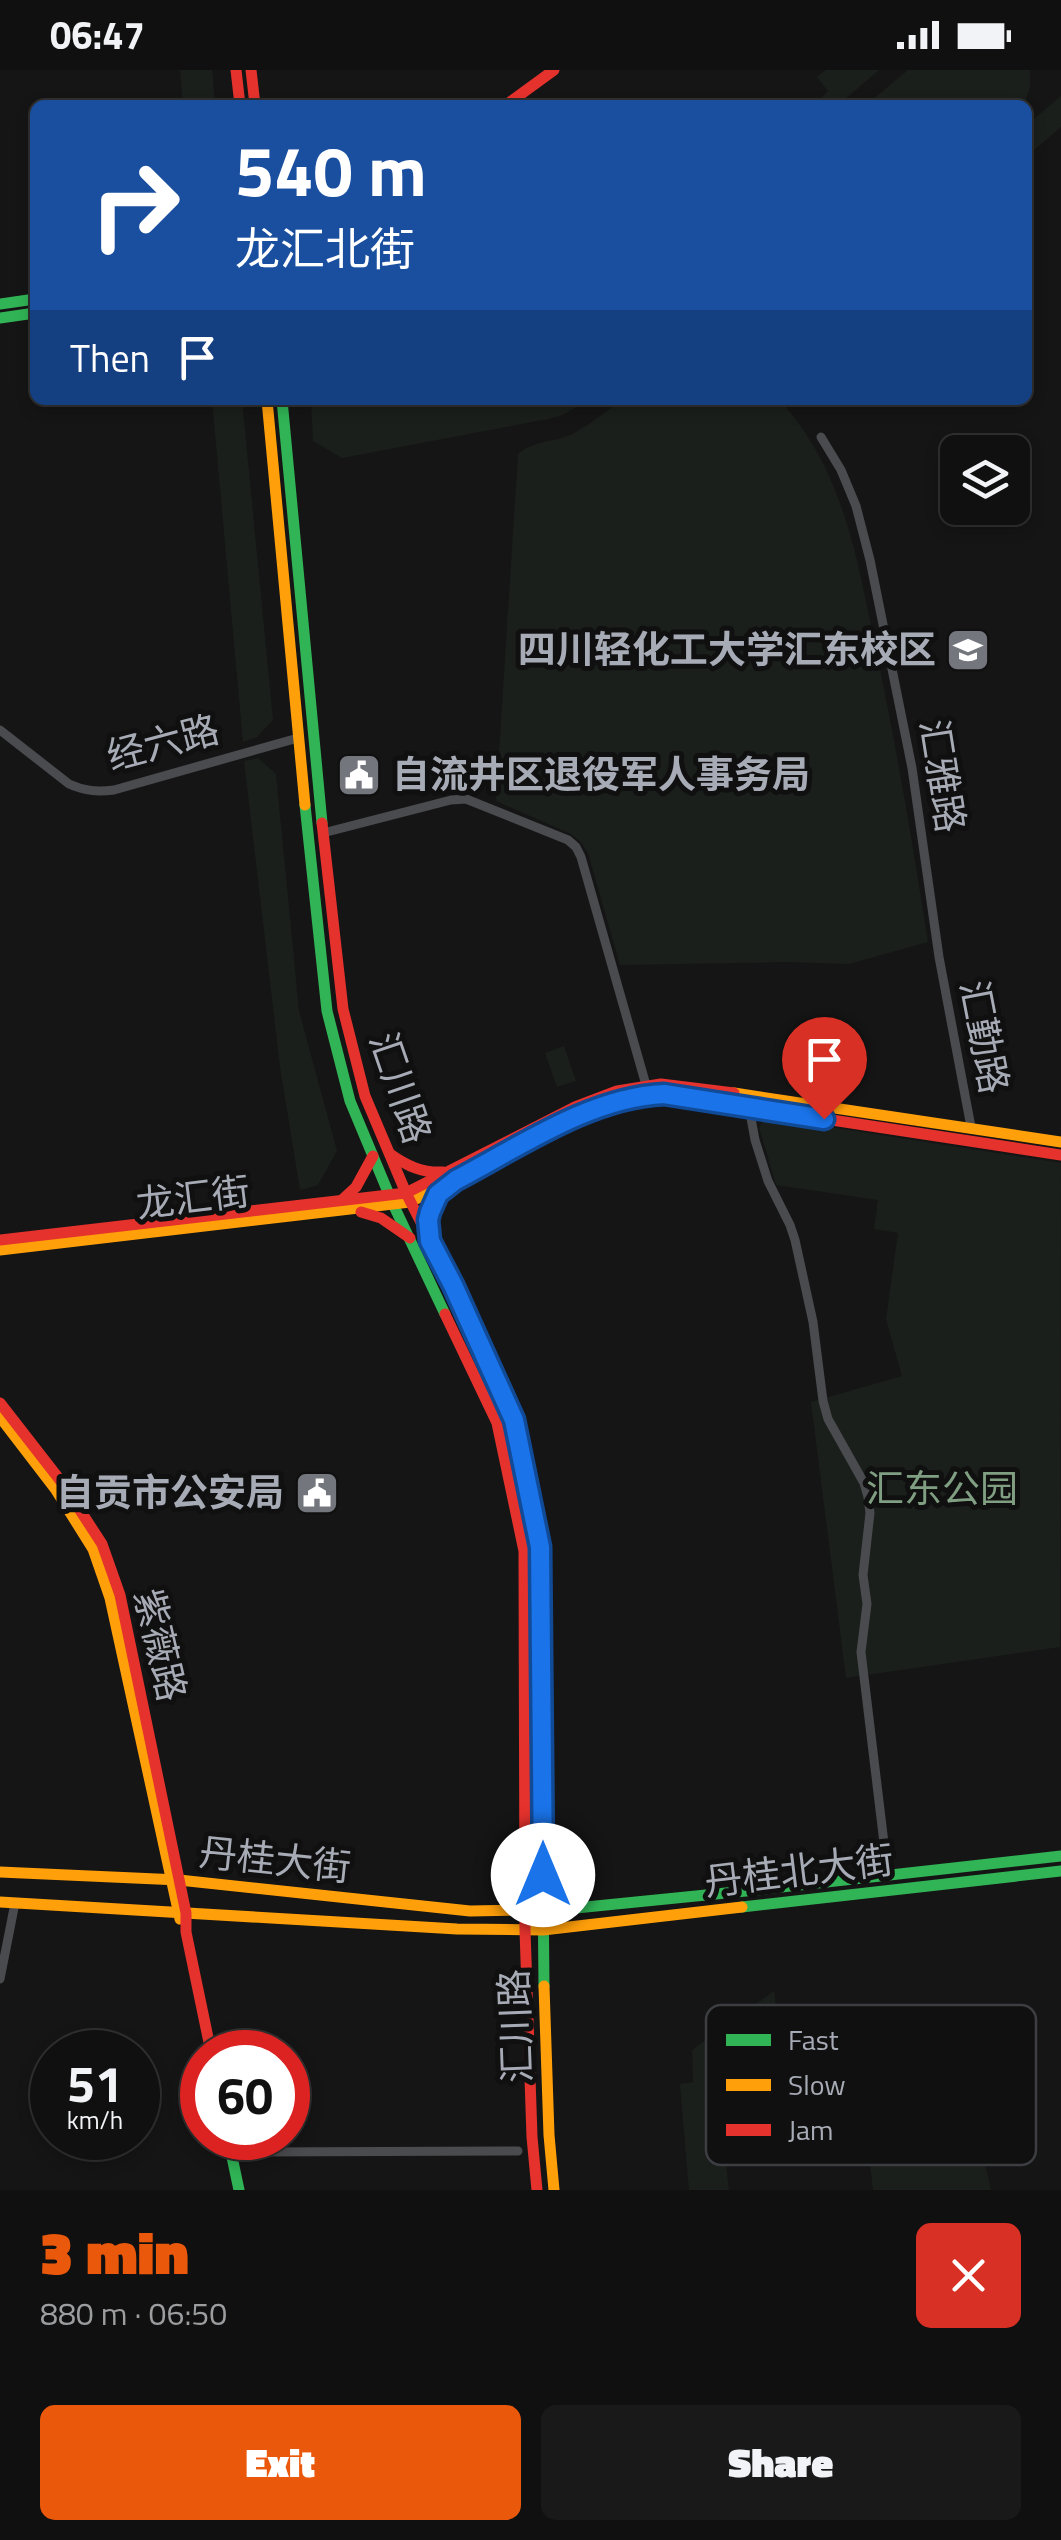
<!DOCTYPE html>
<meta charset="utf-8">
<style>
:root{--surface:#101010;--page:#191919;--text:#f1f3f6;--muted:#9c9d9f;--line:#303030;--accent:#ea580c}
body{margin:0;font-family:"Titillium Web","Noto Sans SC",sans-serif;background:var(--page);color:var(--text);height:100vh;display:flex;flex-direction:column;font-size:38px;white-space:nowrap}
*{box-sizing:border-box;margin:0}
p{font-size:32px;color:var(--muted)}
.icon{flex:none;width:55px;height:55px;fill:none;stroke:currentColor;stroke-width:2;stroke-linecap:round;stroke-linejoin:round}
.map{position:relative;height:2120px;overflow:hidden}
.drawer{display:flex;flex-direction:column;background:var(--surface);flex:1}
.drawer>*{flex:none}
.banner{position:absolute;left:30px;top:30px;width:1002px;height:305px;border-radius:15px;box-shadow:0 5px 15px #0003,0 0 0 2px var(--line);background:#1a4fa0;color:#fff;overflow:hidden}
.tools{position:absolute;left:940px;top:365px;display:grid;gap:20px}
.tools a{display:grid;place-items:center;width:90px;height:90px;border-radius:15px;background:var(--surface);box-shadow:0 5px 15px #0003,0 0 0 2px var(--line);font-size:50px}
.speed{position:absolute;left:30px;top:1960px;display:flex;gap:20px;font-size:50px;font-weight:700;text-align:center}
.speed>*{display:grid;place-content:center;width:130px;height:130px;border-radius:50%;background:var(--surface);box-shadow:0 5px 15px #0003,0 0 0 2px var(--line);line-height:1}
.speed small{font-size:25px;font-weight:400}
.speed .limit{border:15px solid #d22;background:#fff;color:#111}
.pin{position:absolute;display:grid;place-items:center;width:85px;height:85px;color:#fff;margin:-102px -42px;border-radius:50% 50% 50% 0;rotate:-45deg;box-shadow:0 0 10px #0007}
.pin .icon{rotate:45deg}
.me{position:absolute;width:110px;margin:-55px;rotate:0deg;stroke-linejoin:round;filter:drop-shadow(0 0 8px #0008)}
.turn{display:flex;align-items:center;gap:35px;height:210px;padding:0 40px;font-size:45px}
.turn .icon{width:130px;height:130px;stroke-width:2.5}
.turn b{display:block;font-size:70px;line-height:85px}
.then{display:flex;align-items:center;height:95px;padding:0 40px;background:#0003;gap:20px;font-size:38px}
.round{display:grid;place-items:center;flex:none;width:105px;height:105px;border-radius:15px;background:var(--page)}
.summary{display:flex;align-items:center;justify-content:space-between;height:170px;padding:0 40px}
h1{font-size:60px;font-weight:800;line-height:75px;color:var(--accent)}
.primary-button{display:flex;gap:20px;margin-top:auto;padding:20px 40px}
.primary-button a{flex:1;height:115px;border-radius:15px;background:var(--accent);color:#fff;font-size:40px;font-weight:800;line-height:115px;text-align:center}
.primary-button a+a{background:var(--page);color:var(--text)}
.status{display:flex;justify-content:space-between;align-items:center;height:70px;padding:0 50px;background:var(--surface);direction:ltr}
.status svg{height:28px;fill:currentColor}
.map>svg:first-child{display:block}
.green{fill:#1a1f1b}
.lines{fill:none;stroke-linecap:round;stroke-linejoin:round}
.street{stroke:#4a4b4e;stroke-width:9}
.fast{stroke:#30b455;stroke-width:11}
.slow{stroke:#ff9f0a;stroke-width:11}
.jam{stroke:#e5322d;stroke-width:11}
.route-casing{stroke:#114b97;stroke-width:25}
.route{stroke:#1a73e8;stroke-width:18}
.labels{text-anchor:middle;stroke-width:10;stroke-linejoin:round;paint-order:stroke}
.poi-label{font-size:38px;font-weight:bold;fill:#a7abb5;stroke:#101011;text-anchor:end}
.street-label{font-size:38px;fill:#a7abb5;stroke:#101011}
.park-label{font-size:38px;fill:#809f82;stroke:#101011}
.key{fill:#101011;stroke:#3d3e42;stroke-width:2.5}
.key-label{font-size:28px;fill:#a7abb5}
</style>
<div class="status"><b>06:47</b><svg viewBox="0 0 49 12"><path d="M0 12V9h3v3zM5 12V6h3v6zM10 12V3h3v9zM15 12V0h3v12zM26 1h20v11H26zM47 4h2v5h-2z"/></svg></div>
<div class="map">
<svg width="1061" height="2120" viewBox="0 0 1061 2120">
<rect width="100%" height="100%" fill="#151516"/>
<!-- green -->
<g class="green">
<polygon points="180,0 212,0 215,35 183,35"/>
<polygon points="826,0 879,0 838,35 815,35 828,21 817,7"/>
<polygon points="908,0 1030,0 1030,17 1024,35 866,35"/>
<polygon points="1061,26 1061,57 1028,85 1028,54"/>
<polygon points="212,330 242,330 273,650 257,667 243,672"/>
<polygon points="311,330 587,330 563,345 548,349 342,388 313,371"/>
<path d="M622,330h158c66,75 77,160 97,255 20,95 36,191 51,287l-79,22 -62,-2 -167,3 -32,-112 -8,-12 -9,-7 -75,-33 22,-347c15,-14 36,-11 54,-20 18,-9 34,-23 50,-34z"/>
<polygon points="258,688 276,704 299,941 337,1081 318,1115 300,1120 280,997 244,691"/>
<polygon points="564,976 576,1011 557,1017 545,983"/>
<polygon points="765,1047 1061,1093 1060,1577 846,1608 811,1332 902,1306 886,1249 898,1163 874,1159 878,1130 776,1115 759,1057"/>
<polygon points="774,1921 779,1959 715,1997 729,2120 689,2120 680,2014 693,2012 692,1980"/>
<path d="M949,2012l5,41c28,21 30,34 37,67h-118l-11,-99z"/>
</g>
<g class="lines">
<!-- street -->
<g class="street">
<polyline points="821,367 841,400 856,436 870,490 912,698 939,887 971,1057"/>
<path d="M0,660l69,54c15,7 28,8 45,6l184,-52"/>
<polyline points="323,763 451,730 466,729 568,770 576,777 581,787 646,1015"/>
<polyline points="749,1037 755,1070 768,1111 790,1155 795,1170 813,1252 823,1331 828,1349 864,1413 868,1427 870,1443 863,1505 867,1534 861,1582 888,1806"/>
<polyline points="0,1909 15,1833"/>
<polyline points="231,2082 518,2081"/>
</g>
<!-- fast -->
<g class="fast">
<polyline points="0,234 35,229"/>
<polyline points="0,248 35,243"/>
<polyline points="282,330 322,753"/>
<polyline points="305,735 327,941 350,1031 393,1134 445,1244"/>
<path d="M430,1167c-1,-18 1,-33 14,-47"/>
<polyline points="540,1496 544,1916"/>
<polyline points="742,1837 1061,1801"/>
<polyline points="566,1839 756,1820 1061,1786"/>
<polyline points="228,2068 239,2120"/>
</g>
<!-- slow -->
<g class="slow">
<polyline points="267,330 305,735"/>
<polyline points="734,1023 1061,1072"/>
<path d="M0,1180l410,-48 169,-87c27,-9 58,-22 87,-21 16,1 33,5 48,8"/>
<polyline points="0,1347 56,1420 93,1479 110,1528 180,1849"/>
<polyline points="0,1802 179,1810 470,1841 566,1839"/>
<polyline points="0,1832 457,1859 543,1860 742,1837"/>
<polyline points="544,1916 549,2065 554,2120"/>
</g>
<!-- jam -->
<g class="jam">
<polyline points="236,0 240,35"/>
<polyline points="251,0 255,35"/>
<polyline points="506,35 554,0"/>
<polyline points="322,753 343,939 365,1026 406,1123 453,1215 514,1350 540,1477 540,1496"/>
<polyline points="714,1032 1061,1085"/>
<path d="M390,1084c17,12 32,19 53,18"/>
<polyline points="343,1129 356,1117 373,1086"/>
<polyline points="361,1142 381,1148 410,1168"/>
<polyline points="0,1170 406,1123 575,1037 617,1021 661,1014 734,1023"/>
<polyline points="445,1244 497,1353 524,1481 525,1860 532,2067 537,2120"/>
<polyline points="0,1333 63,1414 102,1474 120,1525 186,1843 186,1862 211,1982"/>
</g>
</g>
<g class="lines">
<!-- route casing -->
<g class="route-casing">
<path id="route" d="M543,1805l-3,-328 -26,-127 -61,-135 -23,-44 -2,-21 2,-8 8,-18 18,-14c63,-33 135,-83 208,-86l160,25"/>
</g>
<!-- route -->
<use href="#route" class="route"/>
</g>
<!-- icons -->
<defs>
<g id="university-square" transform="scale(2.25)"><rect x="-9" y="-9" width="18" height="18" rx="4" fill="#74767d" stroke="#101011"/><path d="M0-5L7-2L0 1L-7-2ZM-4 1L0 2.5L4 1V4Q0 6-4 4Z" fill="#fff"/></g>
<g id="civic-square" transform="scale(2.25)"><rect x="-9" y="-9" width="18" height="18" rx="4" fill="#74767d" stroke="#101011"/><path d="M-.6-6.5H3V-4.5H.6V-3L4-1V1h2V6H-6V1h2V-1L-.6-3ZM-1.2 2.5V6h2.4V2.5Z" fill="#fff"/></g>
</defs>
<g fill-rule="evenodd">
<use href="#university-square" x="968" y="580"/>
<use href="#civic-square" x="359" y="705"/>
<use href="#civic-square" x="317" y="1423"/>
</g>
<g class="labels">
<!-- poi labels -->
<g class="poi-label">
<text x="936" y="593">四川轻化工大学汇东校区</text>
<text x="392" y="718" text-anchor="start">自流井区退役军人事务局</text>
<text x="284" y="1436">自贡市公安局</text>
</g>
<!-- street labels -->
<g class="street-label">
<text transform="translate(163 673) rotate(-15)" y="13">经六路</text>
<text transform="translate(942 706) rotate(81)" y="13">汇雅路</text>
<text transform="translate(984 967) rotate(79)" y="13">汇勤路</text>
<text transform="translate(400 1018) rotate(71)" y="13">汇川路</text>
<text transform="translate(193 1128) rotate(-7)" y="13">龙汇街</text>
<text transform="translate(160 1575) rotate(77)" y="13">紫薇路</text>
<text transform="translate(275 1790) rotate(6)" y="13">丹桂大街</text>
<text transform="translate(799 1801) rotate(-7)" y="13">丹桂北大街</text>
<text transform="translate(516 1956) rotate(-92)" y="13">汇川路</text>
</g>
<!-- park labels -->
<g class="park-label">
<text x="942" y="1432">汇东公园</text>
</g>
</g>
<!-- legend -->
<rect x="706" y="1935" width="330" height="160" rx="15" class="key"/>
<rect x="726" y="1964" width="45" height="12" fill="#30b455"/>
<rect x="726" y="2009" width="45" height="12" fill="#ff9f0a"/>
<rect x="726" y="2054" width="45" height="12" fill="#e5322d"/>
<g class="key-label">
<text x="788" y="1980">Fast</text>
<text x="788" y="2025">Slow</text>
<text x="788" y="2070">Jam</text>
</g>
</svg>
<div class="tools">
<a><svg class="icon" aria-label="layers" viewBox="0 0 24 24"><path d="M12 4l9 5-9 5-9-5zM3 14l9 5 9-5"/></svg></a>
</div>
<div class="speed"><div>51<small>km/h</small></div><div class="limit">60</div></div>
<div class="pin" style="left:824px;top:1049px;background:#d93025"><svg class="icon" aria-label="arrive" viewBox="0 0 24 24"><path d="M6 21V4h12l-3 4 3 4H6"/></svg></div>
<svg class="me" style="left:543px;top:1805px" viewBox="-20 -20 40 40"><circle r="19" fill="#fff"/><path d="M0-13L10 11 0 6-10 11z" fill="#1a73e8"/></svg>
<div class="banner">
<div class="turn"><svg class="icon" aria-label="right" viewBox="0 0 24 24"><path d="M7 20v-9h11M14 6l5 5-5 5"/></svg><div><b>540 m</b>龙汇北街</div></div>
<div class="then">Then<svg class="icon" aria-label="arrive" viewBox="0 0 24 24"><path d="M6 21V4h12l-3 4 3 4H6"/></svg></div>
</div>
</div>
<section class="drawer">
<div class="summary"><div><h1>3 min</h1><p>880 m · 06:50</p></div><a class="round" style="background:#d93025;color:#fff"><svg class="icon" aria-label="close" viewBox="0 0 24 24"><path d="M6 6l12 12M18 6L6 18"/></svg></a></div>
<div class="primary-button"><a>Exit</a><a>Share</a></div>
</section>
